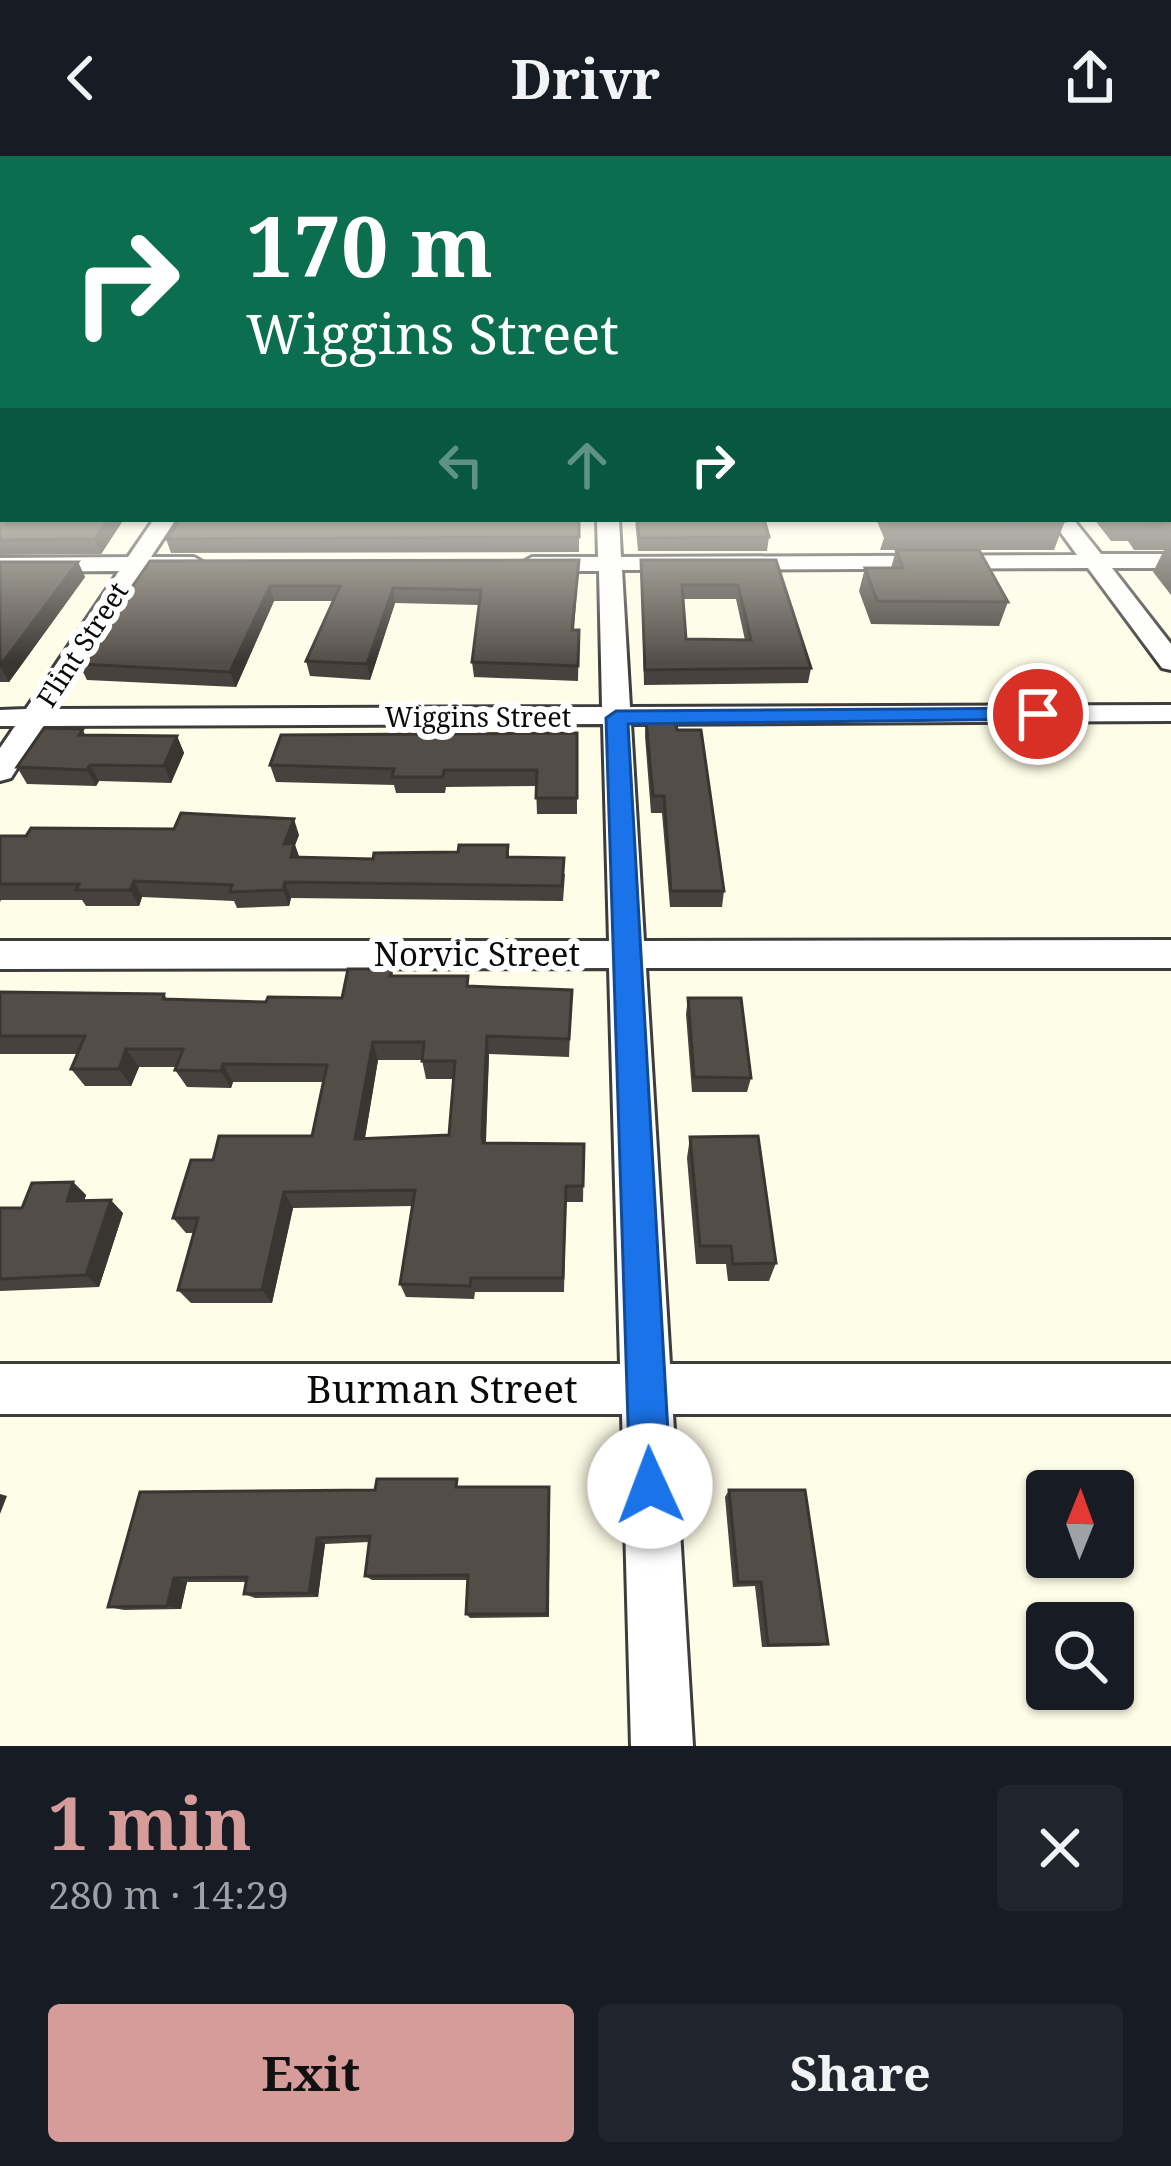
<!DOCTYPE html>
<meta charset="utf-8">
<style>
:root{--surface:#171b24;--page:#20242c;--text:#f1f3f6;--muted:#9ea1a6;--accent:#d69c99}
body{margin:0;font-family:"Noto Serif",serif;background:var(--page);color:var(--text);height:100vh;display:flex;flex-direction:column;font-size:45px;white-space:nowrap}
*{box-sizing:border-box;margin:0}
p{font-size:39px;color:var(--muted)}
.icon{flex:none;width:66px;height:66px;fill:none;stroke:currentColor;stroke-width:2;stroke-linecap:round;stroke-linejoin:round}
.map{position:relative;height:1590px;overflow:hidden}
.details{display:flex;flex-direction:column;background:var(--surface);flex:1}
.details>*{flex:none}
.banner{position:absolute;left:0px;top:0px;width:1173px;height:366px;box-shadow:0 3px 9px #0004;background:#0b6e4f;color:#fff;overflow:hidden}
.needle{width:78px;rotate:1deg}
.fabs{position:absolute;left:1026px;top:1314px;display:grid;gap:24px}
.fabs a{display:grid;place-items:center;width:108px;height:108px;border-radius:12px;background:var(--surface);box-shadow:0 3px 9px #0004;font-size:60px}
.pin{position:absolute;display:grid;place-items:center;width:102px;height:102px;color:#fff;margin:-51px;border:6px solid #fff;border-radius:50%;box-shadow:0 3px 12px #0007}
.me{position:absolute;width:132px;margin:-66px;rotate:358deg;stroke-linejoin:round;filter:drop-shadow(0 0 9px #0008)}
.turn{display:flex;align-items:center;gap:42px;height:252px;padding:0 48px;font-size:54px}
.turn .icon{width:156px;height:156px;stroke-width:2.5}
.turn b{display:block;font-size:84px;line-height:102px}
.lanes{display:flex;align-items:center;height:114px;padding:0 48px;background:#0003;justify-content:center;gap:60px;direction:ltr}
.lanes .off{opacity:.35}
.round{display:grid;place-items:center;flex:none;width:126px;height:126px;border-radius:12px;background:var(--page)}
.head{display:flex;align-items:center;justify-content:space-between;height:204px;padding:0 48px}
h1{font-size:72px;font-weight:700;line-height:90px;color:var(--accent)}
.button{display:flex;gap:24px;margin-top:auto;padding:24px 48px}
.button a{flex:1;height:138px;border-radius:12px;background:var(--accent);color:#111;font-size:48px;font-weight:700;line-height:138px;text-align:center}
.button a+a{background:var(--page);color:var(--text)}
header{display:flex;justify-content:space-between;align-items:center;height:156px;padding:0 48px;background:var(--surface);font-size:54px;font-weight:700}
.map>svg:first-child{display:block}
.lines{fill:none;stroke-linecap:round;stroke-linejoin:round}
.minor-casing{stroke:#3d3d3d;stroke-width:6}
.secondary-casing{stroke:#2c2c2c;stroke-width:6}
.minor{fill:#fff;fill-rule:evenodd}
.secondary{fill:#fcfda5;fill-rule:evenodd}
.wall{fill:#47423d;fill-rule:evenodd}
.shaded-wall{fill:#393632}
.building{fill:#524d47;stroke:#393632;stroke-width:3;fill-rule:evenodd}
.route{fill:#1a73e8;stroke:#114b97;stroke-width:3}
.labels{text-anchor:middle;stroke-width:12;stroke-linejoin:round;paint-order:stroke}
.far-street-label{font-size:27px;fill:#0a0a0a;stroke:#fff}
.street-label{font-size:33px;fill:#0a0a0a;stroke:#fff}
.near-street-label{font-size:39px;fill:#0a0a0a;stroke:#fff}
</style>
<header><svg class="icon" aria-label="back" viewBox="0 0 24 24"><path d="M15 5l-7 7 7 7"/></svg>Drivr<svg class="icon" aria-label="share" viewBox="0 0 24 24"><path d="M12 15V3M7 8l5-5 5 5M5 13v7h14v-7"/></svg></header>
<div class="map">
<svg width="1171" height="1590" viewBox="0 0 1171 1590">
<rect width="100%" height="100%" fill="#fefde8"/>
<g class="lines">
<!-- minor casing -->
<g class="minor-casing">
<polygon id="minor" points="154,363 176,363 151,401 194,401 206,408 194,415 142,415 54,553 602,551 599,415 532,415 520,408 532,401 598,401 597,363 619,363 621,401 1077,399 1051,363 1073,363 1101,398 1171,398 1171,412 1112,412 1171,488 1171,514 1162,512 1088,412 622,414 630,551 1171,549 1171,565 631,568 644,785 1171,784 1171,812 646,812 670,1208 1171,1208 1171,1258 673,1258 693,1590 631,1590 622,1258 0,1258 0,1208 620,1208 609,812 0,813 0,785 609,785 603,568 44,570 11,622 0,625 0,592 15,570 0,570 0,554 26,553 119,415 0,416 0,402 128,401"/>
</g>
<!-- secondary casing -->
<g class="secondary-casing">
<g id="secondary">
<rect x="0" y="285" width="3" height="12"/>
<rect x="1170" y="285" width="1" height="12"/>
</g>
</g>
<!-- minor -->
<use href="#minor" class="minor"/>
<!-- secondary -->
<use href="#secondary" class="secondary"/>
</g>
<!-- wall -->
<g class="wall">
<polygon points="1171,316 1171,439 1153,416 1164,394 1134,394 1128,385 1111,385 1094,363 1170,363"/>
<polygon points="0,343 124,363 101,398 0,399"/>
<polygon points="579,363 579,396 171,397 166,383"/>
<polygon points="635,363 764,363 769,381 767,395 638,395"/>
<polygon points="876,363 1064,363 1065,365 1054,394 880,394 884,382"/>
<polygon points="896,394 1008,446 999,470 871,468 859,435 865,412 891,412"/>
<polygon points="579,404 574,474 579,474 578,525 474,521 472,506 479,449 395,447 370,524 310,520 306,505 333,445 274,445 236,531 87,524 79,508 150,405"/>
<path d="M641,404h135l35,108 -3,15 -164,2zM683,443h53l9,41 -59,-1z"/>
<polygon points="0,406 78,406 85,421 9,526 0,526"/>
<polygon points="646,564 677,574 724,735 722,751 670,751 662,657 651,657 645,580"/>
<polygon points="83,573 85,579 177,580 184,597 171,627 99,625 96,630 27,628 17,611"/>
<polygon points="577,577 577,658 537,658 536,630 446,631 445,637 396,637 394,629 276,626 270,609"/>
<polygon points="299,679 295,689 299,701 373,703 458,696 508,689 509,701 565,718 563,745 291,742 289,750 237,752 234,745 142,741 139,750 86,750 82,744 1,744 0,746 0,680"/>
<path d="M392,813l1,7 76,10 103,4 -3,67 -80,-3 -3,89 98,1 -1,58h-17l-2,90h-89l-1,7 -68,-2 -6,-13 13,-78 -120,2 -21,95h-81l-13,-13 16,-57h-8l-13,-15 40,-58 99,-24 11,-54h-90l-2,6 -44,-1 -12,-17 1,-3h-37l-8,19h-46l-14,-17 6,-15h-77v-62l164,2 3,5 99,3 76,-4zM378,904h44l4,19h27l-4,56 -84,3z"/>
<polygon points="688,842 751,922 747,936 692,936 686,858"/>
<polygon points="690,981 776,1107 769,1125 728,1125 726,1108 696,1108 687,1002"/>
<polygon points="73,1026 86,1039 84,1045 123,1057 99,1131 0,1135 0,1052 22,1052"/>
<polygon points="461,1331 549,1331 549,1461 470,1462 466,1458 468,1424 372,1424 365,1420 369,1386 325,1388 318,1441 255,1442 244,1438 246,1426 187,1426 181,1453 124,1454 108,1451 375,1334"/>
<polygon points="729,1334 828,1488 819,1490 762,1491 755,1430 733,1431 725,1341"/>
</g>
<!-- shaded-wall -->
<g class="shaded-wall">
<polygon points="108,363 124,363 101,398 95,383"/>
<polygon points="78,406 85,421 9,526 0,510"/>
<polygon points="270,430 274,445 236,531 230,516"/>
<polygon points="393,432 395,447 370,524 367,508"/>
<polygon points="177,580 184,597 171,627 164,610"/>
<polygon points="90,609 99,625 96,630 87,614"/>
<polygon points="294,663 299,679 295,689 300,703 297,717 284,688"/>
<polygon points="134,725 142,741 139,750 130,734"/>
<polygon points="285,726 291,742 289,750 283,734"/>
<polygon points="487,880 489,898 485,996 482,979"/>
<polygon points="373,886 378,904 362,999 355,983"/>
<polygon points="126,893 139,911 131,930 119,913"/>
<polygon points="223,908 233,926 231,932 221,915"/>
<polygon points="73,1026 86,1039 80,1058 67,1045"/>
<polygon points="284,1036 293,1052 272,1147 262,1134"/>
<polygon points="111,1044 123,1057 99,1131 86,1119"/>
<polygon points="549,1331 550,1338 549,1461 547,1458"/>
<polygon points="0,1338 7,1340 0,1358"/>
<polygon points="317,1382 325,1388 318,1441 309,1437"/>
<polygon points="174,1422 187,1426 181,1453 167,1450"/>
</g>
<!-- building -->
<g class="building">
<polygon points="1170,316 1171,366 1148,365 1146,363 1170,363"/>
<polygon points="0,343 3,343 3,363 108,363 95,383 0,384"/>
<polygon points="181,363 579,363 579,381 166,383"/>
<polygon points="637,363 764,363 769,381 639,382"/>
<polygon points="893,363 1064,363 1065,365 888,365"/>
<polygon points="896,394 979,394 1008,446 877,445 865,412 903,412"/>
<polygon points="579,404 572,474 579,474 578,510 472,506 481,434 393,432 367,508 306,505 340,430 270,430 230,516 79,508 150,405"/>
<path d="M641,404h135l35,108 -166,2zM682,429h56l13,55 -65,-1z"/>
<polygon points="0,406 78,406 0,510"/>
<polygon points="646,564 675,564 677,574 701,574 724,735 671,735 664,640 653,640"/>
<polygon points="44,572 83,573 79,579 177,580 164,610 90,609 87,614 17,611"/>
<polygon points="577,577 577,642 536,642 537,614 444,614 443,621 392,621 394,613 270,609 281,579"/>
<polygon points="181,657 294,663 284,688 294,687 291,701 373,703 374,697 458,696 459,689 508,689 507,701 564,702 562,730 285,726 283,734 230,736 232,729 134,725 130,734 76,734 79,728 0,728 0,680 26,680 31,672 174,673"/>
<path d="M348,813h44l-2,7h78l-1,10 105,4 -3,49 -82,-3 -5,99 1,8 101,1 -1,42h-17l-3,92h-92l-1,8 -70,-2 15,-94 -131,2 -22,98h-84l20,-72h-25l18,-58h22l6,-24h93l15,-71 -104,-1 -2,7 -46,-1 8,-21h-57l-7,20h-48l14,-33h-85v-44l164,2 -1,5 103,3 2,-5 74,1zM373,886h51l-2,19h33l-6,74 -94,4z"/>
<polygon points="688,842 741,842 751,922 694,921"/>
<polygon points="758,980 776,1107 733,1108 731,1090 700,1090 690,981"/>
<polygon points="73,1026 67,1045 111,1044 86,1119 0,1123 0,1052 22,1052 32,1027"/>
<polygon points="377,1323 457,1323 456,1331 549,1331 547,1458 466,1458 468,1419 365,1420 370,1380 317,1382 309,1437 244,1438 247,1421 174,1422 167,1450 108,1451 140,1336 375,1334"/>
<polygon points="729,1334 805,1334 828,1488 768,1489 761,1426 738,1426"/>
</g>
<!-- sky -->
<linearGradient id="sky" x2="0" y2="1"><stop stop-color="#91c0ed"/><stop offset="0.56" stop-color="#fffef5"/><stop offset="1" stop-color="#fffef5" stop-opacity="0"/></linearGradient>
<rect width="1171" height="507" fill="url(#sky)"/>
<!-- route -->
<polygon class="route" points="1038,552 1046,553 1046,563 628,568 671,1330 665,1345 650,1351 636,1345 630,1330 606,562 616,555"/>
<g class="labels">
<!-- far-street labels -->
<g class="far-street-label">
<text transform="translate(83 489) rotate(-57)" y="9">Flint Street</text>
<text x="478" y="571">Wiggins Street</text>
</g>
<!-- street labels -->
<g class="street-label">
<text x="477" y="810">Norvic Street</text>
</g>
<!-- near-street labels -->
<g class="near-street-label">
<text x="442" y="1247">Burman Street</text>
</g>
</g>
</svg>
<div class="fabs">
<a><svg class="needle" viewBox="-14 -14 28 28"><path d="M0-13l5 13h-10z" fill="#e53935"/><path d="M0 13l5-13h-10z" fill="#9ea1a6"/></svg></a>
<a><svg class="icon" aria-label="search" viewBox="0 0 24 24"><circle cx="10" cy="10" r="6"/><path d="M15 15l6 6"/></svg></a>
</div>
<div class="pin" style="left:1038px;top:558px;background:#d93025"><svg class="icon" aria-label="arrive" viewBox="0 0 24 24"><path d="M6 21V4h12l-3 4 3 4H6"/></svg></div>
<svg class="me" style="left:650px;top:1330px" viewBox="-20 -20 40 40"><circle r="19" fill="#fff"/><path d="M0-13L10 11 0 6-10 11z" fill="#1a73e8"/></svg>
<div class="banner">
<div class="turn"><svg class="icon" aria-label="right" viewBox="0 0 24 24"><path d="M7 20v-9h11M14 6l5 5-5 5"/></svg><div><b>170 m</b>Wiggins Street</div></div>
<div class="lanes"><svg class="icon off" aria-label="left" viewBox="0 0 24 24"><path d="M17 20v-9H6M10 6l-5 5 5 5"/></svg><svg class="icon off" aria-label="ahead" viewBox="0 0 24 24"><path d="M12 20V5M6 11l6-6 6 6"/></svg><svg class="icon" aria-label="right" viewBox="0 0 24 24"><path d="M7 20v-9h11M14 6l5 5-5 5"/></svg></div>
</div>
</div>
<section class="details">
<div class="head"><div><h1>1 min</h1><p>280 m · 14:29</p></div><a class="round"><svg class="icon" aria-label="close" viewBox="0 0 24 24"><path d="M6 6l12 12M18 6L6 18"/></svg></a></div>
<div class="button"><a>Exit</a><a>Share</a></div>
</section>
